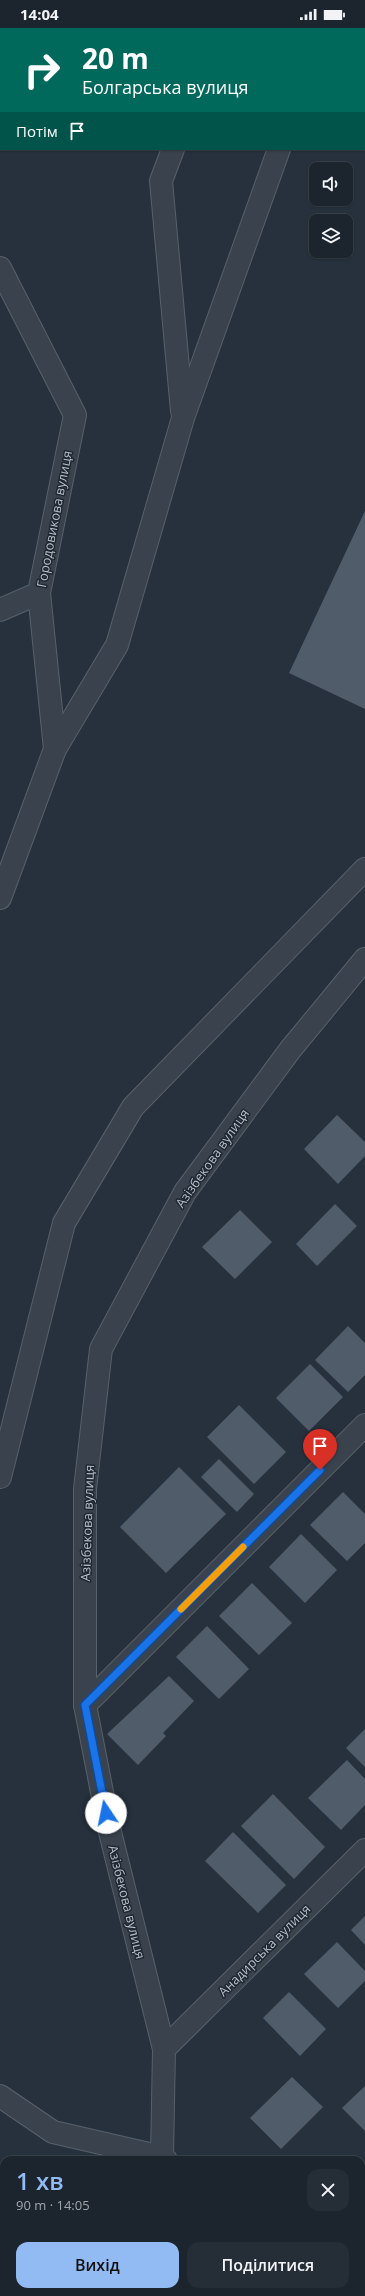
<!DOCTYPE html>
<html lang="uk">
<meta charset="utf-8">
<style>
:root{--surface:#1c252e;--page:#252d36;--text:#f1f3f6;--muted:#a0a5aa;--line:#3a424a;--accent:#91bbf2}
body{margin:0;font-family:"Open Sans",sans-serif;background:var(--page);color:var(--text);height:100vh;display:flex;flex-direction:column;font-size:15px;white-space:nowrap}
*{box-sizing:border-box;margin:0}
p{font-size:13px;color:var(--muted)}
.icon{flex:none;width:22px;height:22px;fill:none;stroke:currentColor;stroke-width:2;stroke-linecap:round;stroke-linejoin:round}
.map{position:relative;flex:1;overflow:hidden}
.drawer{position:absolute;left:0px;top:2128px;width:365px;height:140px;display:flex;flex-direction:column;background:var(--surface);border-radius:12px 12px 0 0;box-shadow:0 1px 3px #0004,0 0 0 1px var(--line)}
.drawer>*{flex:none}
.guide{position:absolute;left:0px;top:0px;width:365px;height:122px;box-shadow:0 1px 3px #0004,0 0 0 1px var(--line);background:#00695c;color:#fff;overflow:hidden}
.tools{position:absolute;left:309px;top:134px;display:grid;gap:8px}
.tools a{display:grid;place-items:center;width:44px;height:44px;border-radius:8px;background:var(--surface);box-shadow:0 1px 3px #0004,0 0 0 1px var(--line);font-size:20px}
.pin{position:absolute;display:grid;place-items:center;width:34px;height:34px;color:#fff;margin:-41px -17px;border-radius:50% 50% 50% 0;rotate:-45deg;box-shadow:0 0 4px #0007}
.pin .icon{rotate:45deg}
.me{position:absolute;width:44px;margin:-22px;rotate:349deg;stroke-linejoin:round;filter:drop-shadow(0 0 3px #0008)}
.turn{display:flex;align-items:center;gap:14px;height:84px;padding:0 16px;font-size:18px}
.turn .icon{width:52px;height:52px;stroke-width:2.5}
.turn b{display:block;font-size:28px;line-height:34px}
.then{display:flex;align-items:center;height:38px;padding:0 16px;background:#0003;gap:8px;font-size:15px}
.round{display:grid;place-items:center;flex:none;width:42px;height:42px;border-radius:12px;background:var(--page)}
.head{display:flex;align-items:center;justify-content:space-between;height:68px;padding:0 16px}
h1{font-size:24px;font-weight:600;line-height:30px;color:var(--accent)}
.button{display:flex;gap:8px;margin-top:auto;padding:8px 16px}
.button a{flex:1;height:46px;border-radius:12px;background:var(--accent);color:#111;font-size:16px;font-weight:600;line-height:46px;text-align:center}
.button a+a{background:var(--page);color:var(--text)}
.status{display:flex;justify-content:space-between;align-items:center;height:28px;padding:0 20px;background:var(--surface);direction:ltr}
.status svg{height:11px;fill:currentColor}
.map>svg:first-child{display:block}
.building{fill:#515c6b}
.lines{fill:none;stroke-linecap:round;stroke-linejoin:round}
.minor-casing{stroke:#58616b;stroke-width:24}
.minor{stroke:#3a434d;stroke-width:22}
.route-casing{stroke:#114b97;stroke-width:10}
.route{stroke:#1a73e8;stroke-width:7}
.slow{stroke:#f59e0b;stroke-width:7}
.labels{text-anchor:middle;stroke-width:3;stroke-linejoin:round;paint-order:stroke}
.street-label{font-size:13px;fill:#b6bec8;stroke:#1f2832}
</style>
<div class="status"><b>14:04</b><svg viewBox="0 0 49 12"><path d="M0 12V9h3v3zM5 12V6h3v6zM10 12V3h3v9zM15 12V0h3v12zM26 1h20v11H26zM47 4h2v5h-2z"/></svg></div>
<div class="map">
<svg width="365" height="2268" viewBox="0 0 365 2268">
<rect width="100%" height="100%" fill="#26313d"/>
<!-- building -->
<g class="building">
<polygon points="365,483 365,681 289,645"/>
<polygon points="337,1087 365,1114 365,1128 338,1156 304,1121"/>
<polygon points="335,1176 357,1198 317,1238 296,1216"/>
<polygon points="240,1182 272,1214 235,1251 202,1219"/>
<polygon points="348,1298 365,1315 365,1347 348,1364 315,1332"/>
<polygon points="310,1336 343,1369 309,1403 276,1370"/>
<polygon points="239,1377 286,1424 254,1456 207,1409"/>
<polygon points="219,1431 254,1466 237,1484 201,1449"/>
<polygon points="179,1439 226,1486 166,1545 120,1499"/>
<polygon points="343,1464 365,1486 365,1515 347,1533 310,1497"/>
<polygon points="301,1506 337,1542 305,1575 269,1539"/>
<polygon points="252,1555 292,1595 259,1627 219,1588"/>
<polygon points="207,1598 249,1641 219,1671 176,1629"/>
<polygon points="169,1648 194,1673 163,1705 166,1708 138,1737 107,1706"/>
<polygon points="365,1701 365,1739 346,1720"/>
<polygon points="347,1732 365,1751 365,1777 341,1802 308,1770"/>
<polygon points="273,1766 325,1819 294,1851 241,1798"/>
<polygon points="233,1804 286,1857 258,1885 205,1833"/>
<polygon points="365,1888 365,1917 351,1902"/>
<polygon points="337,1914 365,1943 365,1953 338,1980 304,1946"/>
<polygon points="289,1964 326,2001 300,2028 263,1990"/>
<polygon points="292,2049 323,2079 281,2121 250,2090"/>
<polygon points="365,2058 365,2103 342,2080"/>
<polygon points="365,2147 365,2196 361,2192 361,2151"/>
<polygon points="165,2264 175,2264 179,2268 161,2268"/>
</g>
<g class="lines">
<!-- minor casing -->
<g class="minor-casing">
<g id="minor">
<polyline points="215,1 216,0"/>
<polyline points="173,121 161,153 182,383"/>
<polyline points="0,240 75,387 39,565 55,721 0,870"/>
<polyline points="0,582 39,565"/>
<polyline points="55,721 117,617 183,390 279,121"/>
<polyline points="0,1449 64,1195 133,1079 365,841"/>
<polyline points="85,1677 365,1397"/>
<polyline points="164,2021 365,1822"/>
<polyline points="0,2068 53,2104 162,2129"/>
<polyline points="166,2132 162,2129 164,2021 109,1800 85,1677 85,1461 101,1321 185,1164 290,1022 365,931"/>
<polyline points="361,2251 365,2247"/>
<polyline points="307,2264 311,2268"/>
<polyline points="344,2268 348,2264"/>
</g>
</g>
<!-- minor -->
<use href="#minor" class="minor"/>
</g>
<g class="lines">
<!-- route casing -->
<g class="route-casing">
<polyline id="route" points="106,1785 85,1677 320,1442"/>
</g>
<!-- route -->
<use href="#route" class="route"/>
<!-- slow -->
<polyline class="slow" points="181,1581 243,1519"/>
</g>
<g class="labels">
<!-- street labels -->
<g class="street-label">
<text transform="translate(54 491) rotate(-79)" y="5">Городовикова вулиця</text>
<text transform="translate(212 1130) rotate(-55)" y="5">Азізбекова вулиця</text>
<text transform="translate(87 1495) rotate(-88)" y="5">Азізбекова вулиця</text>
<text transform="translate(127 1874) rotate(76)" y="5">Азізбекова вулиця</text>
<text transform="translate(264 1922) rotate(-45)" y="5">Анадирська вулиця</text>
</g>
</g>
</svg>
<div class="tools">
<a><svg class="icon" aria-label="sound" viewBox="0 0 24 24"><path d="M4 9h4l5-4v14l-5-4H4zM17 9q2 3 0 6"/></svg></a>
<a><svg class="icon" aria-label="layers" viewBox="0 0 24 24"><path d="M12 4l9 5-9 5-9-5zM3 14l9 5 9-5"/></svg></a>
</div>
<div class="pin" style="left:320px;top:1442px;background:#d93025"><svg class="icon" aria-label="arrive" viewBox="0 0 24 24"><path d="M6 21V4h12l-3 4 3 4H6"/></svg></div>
<svg class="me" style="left:106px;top:1785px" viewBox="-20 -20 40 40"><circle r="19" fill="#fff"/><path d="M0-13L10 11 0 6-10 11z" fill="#1a73e8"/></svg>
<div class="guide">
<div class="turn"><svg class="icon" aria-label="right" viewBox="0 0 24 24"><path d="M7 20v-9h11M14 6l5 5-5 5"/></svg><div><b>20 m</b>Болгарська вулиця</div></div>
<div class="then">Потім<svg class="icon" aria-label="arrive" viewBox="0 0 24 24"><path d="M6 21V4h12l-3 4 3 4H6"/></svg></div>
</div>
<section class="drawer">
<div class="head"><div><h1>1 хв</h1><p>90 m · 14:05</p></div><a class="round"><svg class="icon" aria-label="close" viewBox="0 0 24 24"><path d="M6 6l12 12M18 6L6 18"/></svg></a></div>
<div class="button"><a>Вихід</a><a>Поділитися</a></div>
</section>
</div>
